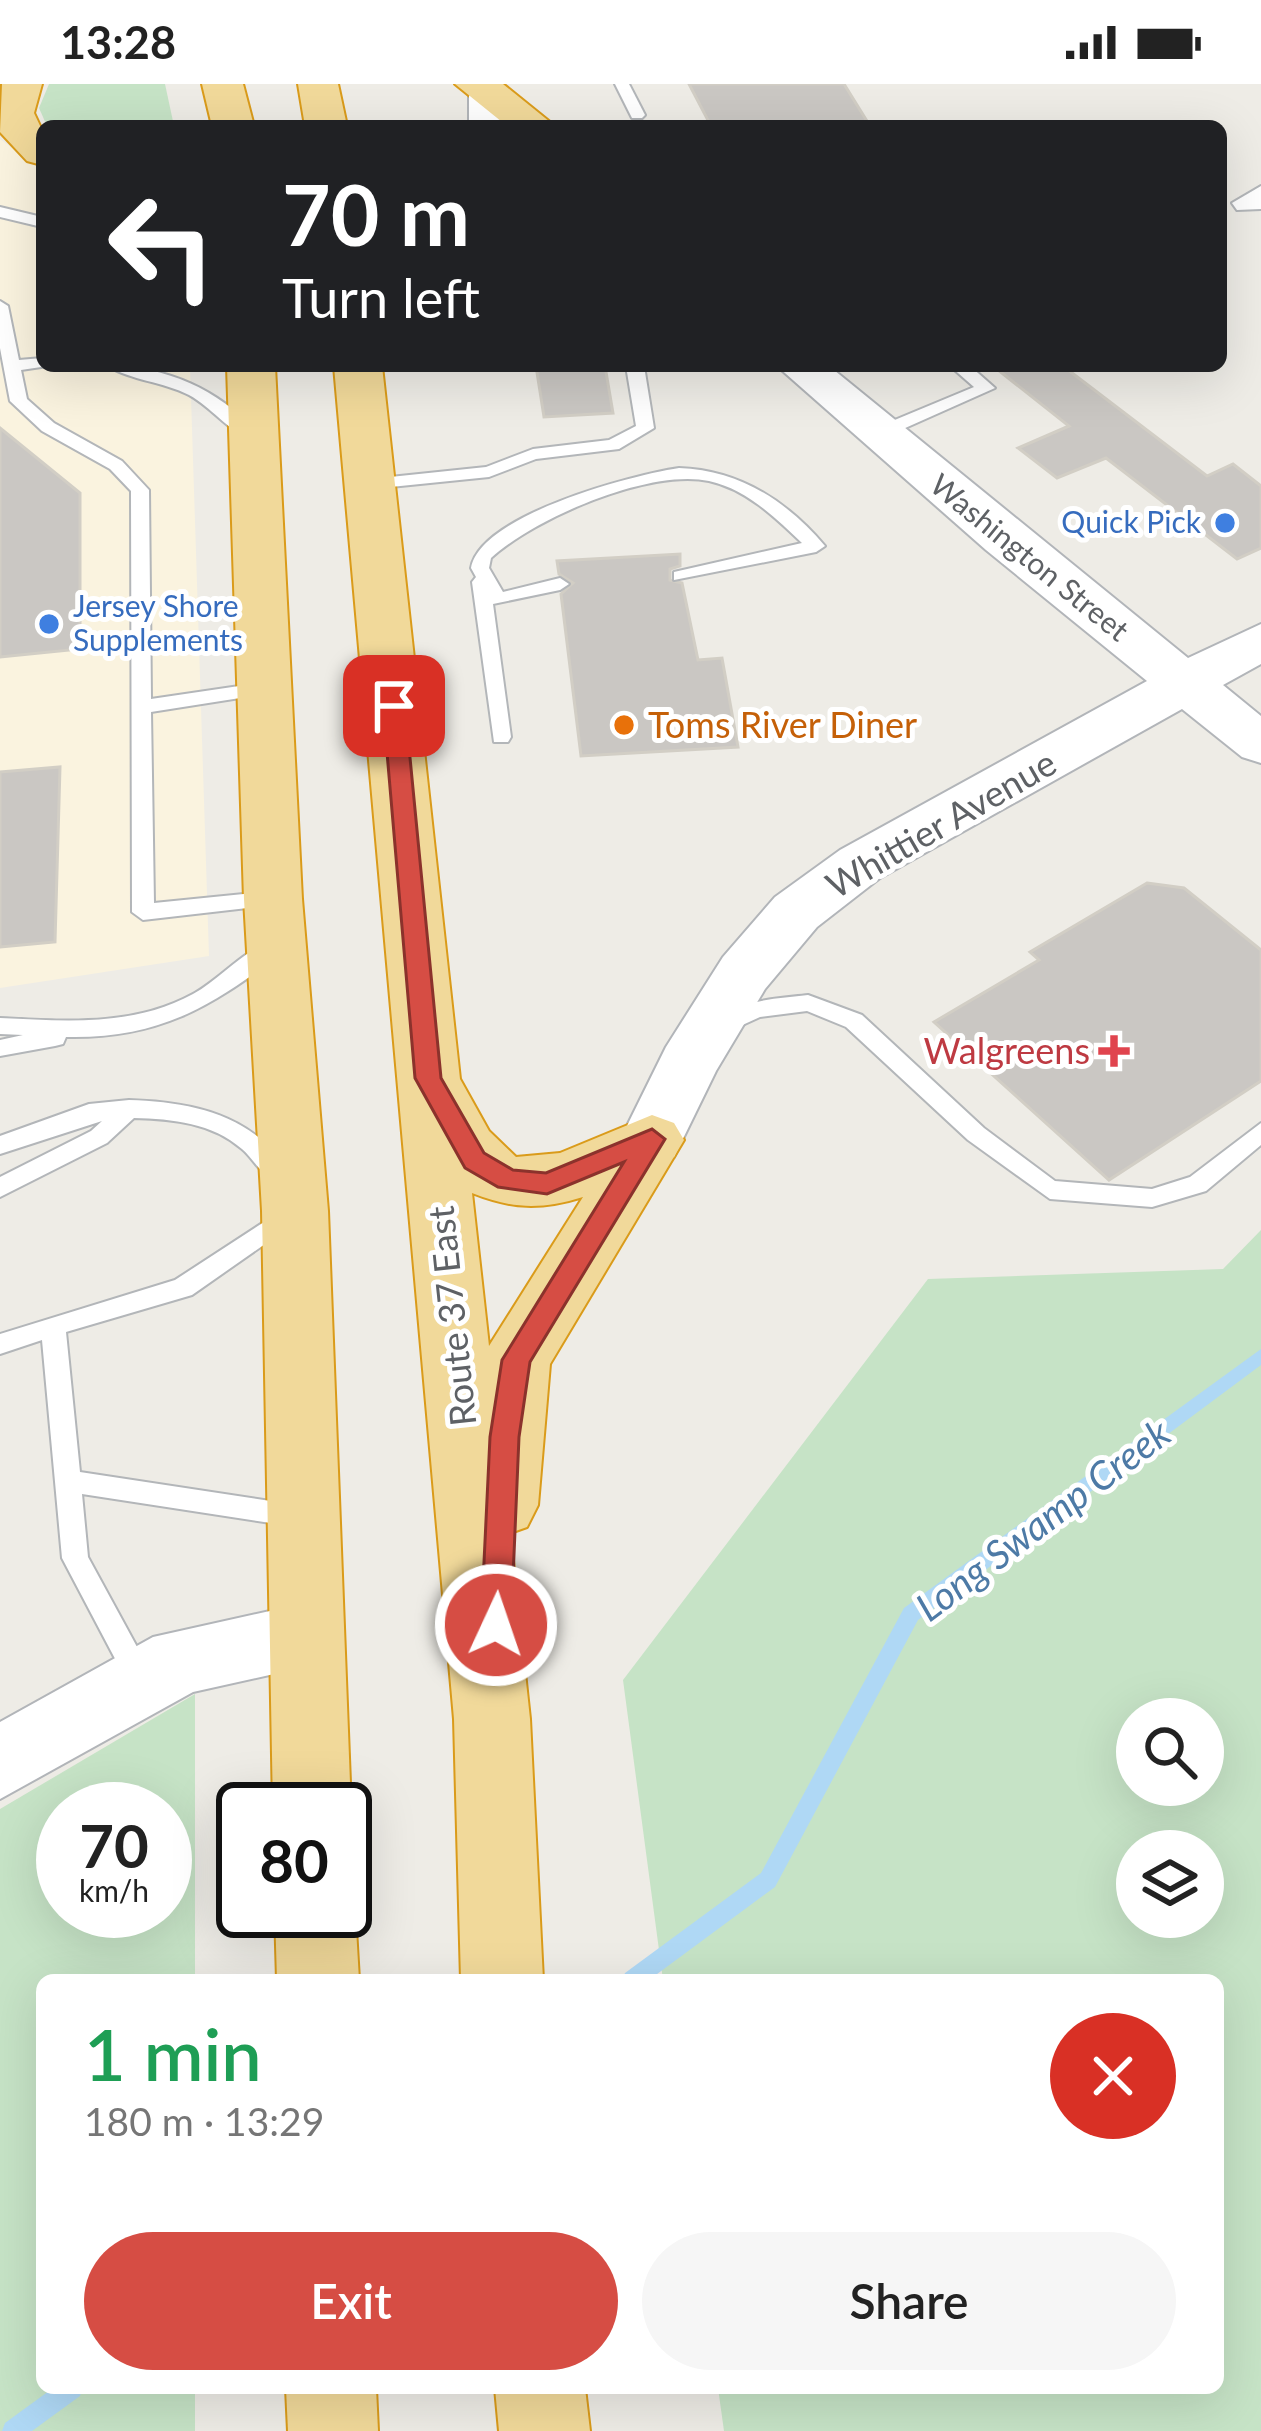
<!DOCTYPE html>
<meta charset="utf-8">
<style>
:root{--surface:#fff;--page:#f6f6f6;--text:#222;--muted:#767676;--accent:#d64d44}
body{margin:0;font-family:Lato,sans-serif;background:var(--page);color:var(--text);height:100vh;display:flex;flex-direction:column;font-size:45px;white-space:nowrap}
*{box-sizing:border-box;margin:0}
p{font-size:39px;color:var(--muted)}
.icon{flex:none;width:66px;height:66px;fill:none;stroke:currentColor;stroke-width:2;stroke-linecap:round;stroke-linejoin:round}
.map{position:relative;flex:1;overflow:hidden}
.panel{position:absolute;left:36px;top:1890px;width:1188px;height:420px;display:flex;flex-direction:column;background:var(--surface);border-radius:18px;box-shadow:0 12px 48px #0002}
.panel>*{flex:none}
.banner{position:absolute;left:36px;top:36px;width:1191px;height:252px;border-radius:18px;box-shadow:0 12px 48px #0002;background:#202124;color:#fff;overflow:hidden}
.fabs{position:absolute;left:1116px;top:1614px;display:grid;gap:24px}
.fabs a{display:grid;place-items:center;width:108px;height:108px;border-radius:50%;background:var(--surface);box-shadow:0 12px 48px #0002;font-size:60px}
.speed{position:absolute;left:36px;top:1698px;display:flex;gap:24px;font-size:60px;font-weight:700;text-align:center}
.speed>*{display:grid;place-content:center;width:156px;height:156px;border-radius:50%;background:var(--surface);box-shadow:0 12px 48px #0002;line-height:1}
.speed small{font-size:30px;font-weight:400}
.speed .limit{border:6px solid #111;border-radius:18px;background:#fff;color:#111}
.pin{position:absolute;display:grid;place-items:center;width:102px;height:102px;color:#fff;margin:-51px;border-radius:24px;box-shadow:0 6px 18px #0006}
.me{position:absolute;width:132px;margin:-66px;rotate:3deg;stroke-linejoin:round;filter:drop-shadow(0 0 9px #0008)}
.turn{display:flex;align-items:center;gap:42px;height:252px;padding:0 48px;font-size:54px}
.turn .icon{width:156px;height:156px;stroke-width:2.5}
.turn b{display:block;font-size:84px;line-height:102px}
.round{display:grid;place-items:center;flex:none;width:126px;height:126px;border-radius:63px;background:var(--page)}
.overview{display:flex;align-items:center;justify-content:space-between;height:204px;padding:0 48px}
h1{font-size:72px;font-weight:600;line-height:90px;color:#1e9e55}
.primary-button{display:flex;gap:24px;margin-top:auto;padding:24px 48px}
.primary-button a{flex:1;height:138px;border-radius:72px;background:var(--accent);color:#fff;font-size:48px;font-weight:600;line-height:138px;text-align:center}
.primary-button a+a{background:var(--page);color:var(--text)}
.status{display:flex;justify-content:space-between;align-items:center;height:84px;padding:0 60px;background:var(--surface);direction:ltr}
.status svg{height:33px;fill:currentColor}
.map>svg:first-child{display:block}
.commercial{fill:#faf3df}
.green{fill:#c6e3c6;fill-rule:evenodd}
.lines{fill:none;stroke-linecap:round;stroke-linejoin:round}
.stream{fill:#afd8f5;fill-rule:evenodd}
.building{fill:#cac7c3;stroke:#d2cec5;stroke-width:3}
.lane-casing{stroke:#b3b6b9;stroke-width:4}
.street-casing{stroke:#b3b6b9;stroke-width:4}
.secondary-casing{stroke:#b2b5b9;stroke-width:4}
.highway-casing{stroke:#da9b1a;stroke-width:4}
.lane{fill:#fff;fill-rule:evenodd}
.street{fill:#fff;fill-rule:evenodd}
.secondary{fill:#fff;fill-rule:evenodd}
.highway{fill:#f1d99a;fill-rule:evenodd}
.route{fill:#d64d44;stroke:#8b322c;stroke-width:3}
.shop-dot{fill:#3f7fe0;stroke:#fff;stroke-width:4.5}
.food-dot{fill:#e8710a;stroke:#fff;stroke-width:4.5}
.health-dot{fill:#e0444e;stroke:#fff;stroke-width:4.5}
.labels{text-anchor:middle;stroke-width:10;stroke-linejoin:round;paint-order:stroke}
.far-shop-label{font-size:30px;fill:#366cbe;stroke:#fff;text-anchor:end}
.far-street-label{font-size:30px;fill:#5e6165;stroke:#fff}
.food-label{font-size:36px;fill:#c56008;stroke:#fff;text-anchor:start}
.street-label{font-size:36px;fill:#5e6165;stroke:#fff}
.health-label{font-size:36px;fill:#be3a42;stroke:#fff;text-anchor:end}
.water-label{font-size:39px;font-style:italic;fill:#4d7aa6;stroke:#fff}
</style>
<div class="status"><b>13:28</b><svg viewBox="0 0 49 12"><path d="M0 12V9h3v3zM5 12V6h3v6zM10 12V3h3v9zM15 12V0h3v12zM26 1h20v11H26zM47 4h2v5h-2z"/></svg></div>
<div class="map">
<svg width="1261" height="2347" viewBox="0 0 1261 2347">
<rect width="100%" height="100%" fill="#eeece6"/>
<!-- commercial -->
<polygon class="commercial" points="0,55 42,86 42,282 190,282 209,872 0,904"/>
<!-- green -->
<g class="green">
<polygon points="49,0 165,0 174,42 47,42 39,24"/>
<path d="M1261,1146v1201h-537l-6,-43h500v-408h-555l-40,-300 305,-401 295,-10zM1137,1635h66v66h-66zM1137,1767h66v66h-66z"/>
<path d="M195,1610v286h-153v408h153v43h-195v-622zM63,1725h102v102h-102z"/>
</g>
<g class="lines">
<!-- stream -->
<g class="stream">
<polygon points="1261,1265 1261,1281 918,1536 775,1803 649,1896 622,1896 625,1889 761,1789 904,1524"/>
<polygon points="53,2304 83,2304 80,2312 32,2347 2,2347 5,2339"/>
</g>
</g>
<!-- building -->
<g class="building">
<polygon points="689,0 844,0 870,42 711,42"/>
<polygon points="536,282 605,282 613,329 544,333"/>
<polygon points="993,282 1063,282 1207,392 1233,380 1261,402 1261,464 1237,475 1106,374 1057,394 1018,364 1069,342"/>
<polygon points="0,344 80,409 80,565 0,573"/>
<polygon points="680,470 680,482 670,485 670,496 682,499 698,576 722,574 738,663 581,672 561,510 573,499 559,490 557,477"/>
<polygon points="60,683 55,858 0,863 0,688"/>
<polygon points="1147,799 1184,804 1261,866 1261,997 1109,1096 934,938 1039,876 1030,868"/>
</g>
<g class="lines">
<!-- lane casing -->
<g class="lane-casing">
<g id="lane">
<polygon points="615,0 629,0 645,31 642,34 632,34"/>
<polygon points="0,123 42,133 42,143 0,133"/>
<polygon points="0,217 8,222 19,276 42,274 42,282 48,282 21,286 27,315 54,339 122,377 149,406 151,615 266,598 276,604 266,610 151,628 154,819 273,807 281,810 284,815 281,820 143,836 132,828 131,407 110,385 42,347 10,317 0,264"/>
<path d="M108,282c58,0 113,24 151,69l-9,5c-22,-10 -39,-33 -61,-45 -25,-13 -59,-15 -81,-29z"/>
<polygon points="626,282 644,282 654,344 619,365 536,375 489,393 371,405 362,400 371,395 486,383 533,365 609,356 636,342"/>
<polygon points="950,282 970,282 995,304 885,353 873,353 873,345 974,303"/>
<path d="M679,384c60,2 108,33 146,78l-9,6 -142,28v-8l128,-29c-26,-25 -56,-54 -93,-62 -59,-13 -174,37 -218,77l-2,10 14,24 57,-14 9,6 -9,6 -67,14 18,133 -3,5h-14l-22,-160 4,-5 -5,-9c9,-53 161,-93 208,-100z"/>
<path d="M271,857l8,2 3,6 -3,6c-70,54 -123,84 -213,82l-3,7 -8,2 -55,10v-16l23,-5 -23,-1v-16c66,3 133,9 193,-24 27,-15 50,-43 78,-53z"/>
<path d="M808,911l54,20 122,113 71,53 97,8 38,-12 71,-54v22l-55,46 -54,16 -102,-8 -82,-59 -122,-113 -39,-16 -47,6 -35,16 -11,-8c22,-26 62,-26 94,-30z"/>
<path d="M129,1016c62,2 125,14 159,72l-12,9c-15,-5 -22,-22 -34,-32 -30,-26 -69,-30 -108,-31l-27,25 -107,54v-20l91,-46 11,-10 -102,33v-18l89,-32z"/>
<polygon points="287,1123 295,1125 299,1132 295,1139 192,1211 66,1248 80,1388 297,1421 306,1424 310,1432 306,1440 297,1443 82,1410 88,1473 155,1596 151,1605 141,1609 131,1605 62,1474 42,1256 0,1270 0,1250 175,1196"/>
</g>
</g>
<!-- street casing -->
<g class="street-casing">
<polygon id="street" points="1261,102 1261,125 1237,126 1232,119"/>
</g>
<!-- secondary casing -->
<g class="secondary-casing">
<g id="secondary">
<polygon points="492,0 511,12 511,42 469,42 469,12 475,3"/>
<polygon points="777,282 829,282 1188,574 1261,540 1261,580 1223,601 1261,632 1261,679 1242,673 1182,625 880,794 817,843 765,905 716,987 674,1073 652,1081 630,1073 620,1056 666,963 723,873 775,813 840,766 1147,597 986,466"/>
<polygon points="306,1519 332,1529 343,1553 332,1577 193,1608 0,1715 0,1638 153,1553"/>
</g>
</g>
<!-- highway casing -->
<g class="highway-casing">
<g id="highway">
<polygon points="2,0 42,0 34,29 42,46 42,81 27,77 0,48"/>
<polygon points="202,0 243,0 254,42 212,42"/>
<polygon points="298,0 338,0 347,42 305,42"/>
<polygon points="455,0 503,0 555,42 507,42"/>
<polygon points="227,282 275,282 302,815 328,1127 351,1725 345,1739 345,1725 273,1725 262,1127 244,815"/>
<path d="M334,282h48l78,713 29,52 27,26 44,-4 92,-38 22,8 10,17 -134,224 -12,141 -11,22 -17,6 20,186 13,261h-82l-7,-261zM472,1109c40,16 69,17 111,4l-94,149z"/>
<polygon points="345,1803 355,1827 359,1896 277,1896 275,1827 345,1827"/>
<polygon points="286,2304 376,2304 378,2347 288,2347"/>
<polygon points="495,2304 585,2304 590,2347 499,2347"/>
</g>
</g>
<!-- lane -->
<use href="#lane" class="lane"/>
<!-- street -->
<use href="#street" class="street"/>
<!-- secondary -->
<use href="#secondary" class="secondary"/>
<!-- highway -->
<use href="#highway" class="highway"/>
</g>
<!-- route -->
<polygon class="route" points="394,614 405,622 441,994 484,1069 513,1086 546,1089 652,1045 665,1055 530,1278 519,1353 511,1541 507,1551 496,1555 485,1551 481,1541 490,1353 502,1276 624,1078 547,1110 498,1103 465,1084 415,994 383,622"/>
<!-- markers -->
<g class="shop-dot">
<circle cx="1225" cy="439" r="12"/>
<circle cx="49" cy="540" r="12"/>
</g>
<circle class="food-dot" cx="624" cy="641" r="12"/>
<path class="health-dot" d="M1108 949h12v12h12v12h-12v12h-12v-12h-12v-12h12z"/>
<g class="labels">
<!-- far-shop labels -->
<g class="far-shop-label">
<text x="1201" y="449">Quick Pick</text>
<text x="73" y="533" text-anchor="start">Jersey Shore<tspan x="73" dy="34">Supplements</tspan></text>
</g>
<!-- far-street labels -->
<g class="far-street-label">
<text transform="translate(1029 474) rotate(39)" y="10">Washington Street</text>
</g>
<!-- food labels -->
<g class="food-label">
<text x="648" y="654">Toms River Diner</text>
</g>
<!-- street labels -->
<g class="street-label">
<text transform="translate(941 740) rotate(-30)" y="13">Whittier Avenue</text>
<text transform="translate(452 1232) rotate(-96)" y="13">Route 37 East</text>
</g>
<!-- health labels -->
<g class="health-label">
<text x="1090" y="980">Walgreens</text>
</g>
<!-- water labels -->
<g class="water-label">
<text transform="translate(1043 1436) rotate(-37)" y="14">Long Swamp Creek</text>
</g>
</g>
</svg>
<div class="fabs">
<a><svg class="icon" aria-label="search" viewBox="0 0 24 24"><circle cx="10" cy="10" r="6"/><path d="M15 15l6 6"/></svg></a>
<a><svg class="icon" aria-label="layers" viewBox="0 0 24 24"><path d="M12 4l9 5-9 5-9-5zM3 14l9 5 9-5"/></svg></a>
</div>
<div class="speed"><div>70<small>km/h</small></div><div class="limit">80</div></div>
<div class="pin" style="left:394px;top:622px;background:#d93025"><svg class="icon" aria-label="arrive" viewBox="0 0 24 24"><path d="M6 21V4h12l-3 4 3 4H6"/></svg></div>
<svg class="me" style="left:496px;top:1541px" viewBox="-20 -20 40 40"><circle r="17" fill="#d64d44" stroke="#fff" stroke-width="3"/><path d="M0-11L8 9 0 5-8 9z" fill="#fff"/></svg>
<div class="banner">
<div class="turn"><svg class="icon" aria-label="left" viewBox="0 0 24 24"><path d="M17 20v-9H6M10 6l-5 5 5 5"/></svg><div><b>70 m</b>Turn left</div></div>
</div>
<section class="panel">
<div class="overview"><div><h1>1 min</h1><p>180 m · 13:29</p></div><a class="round" style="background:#d93025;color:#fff"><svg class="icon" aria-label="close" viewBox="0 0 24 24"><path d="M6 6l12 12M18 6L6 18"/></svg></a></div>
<div class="primary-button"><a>Exit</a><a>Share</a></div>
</section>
</div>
